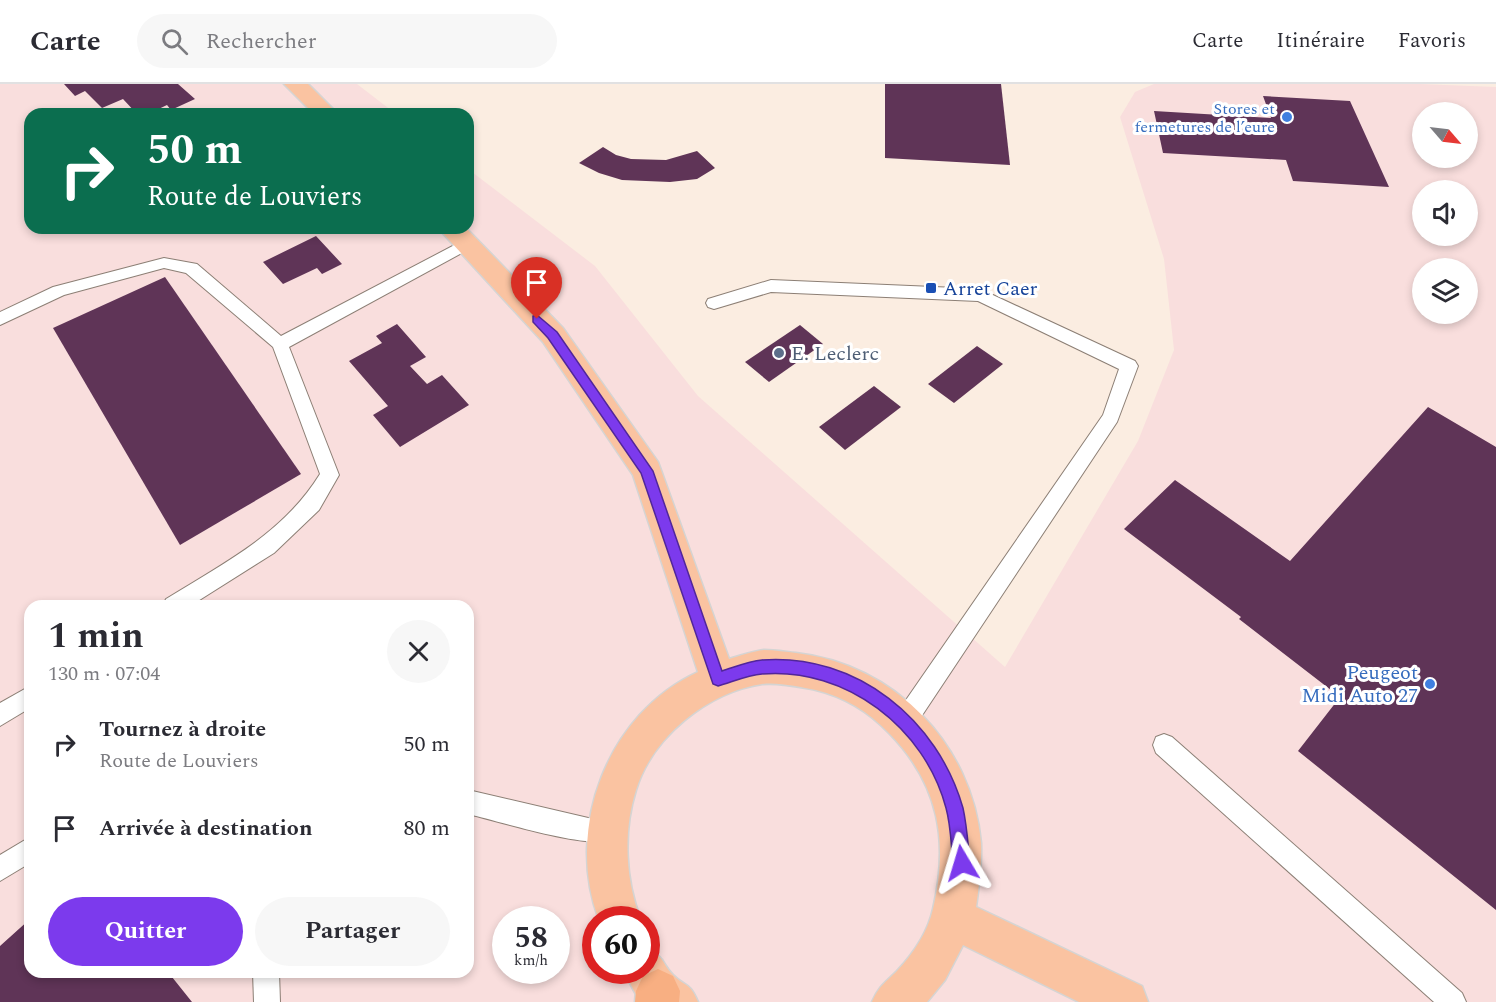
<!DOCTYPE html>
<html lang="fr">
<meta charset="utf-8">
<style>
:root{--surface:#fff;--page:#f7f7f7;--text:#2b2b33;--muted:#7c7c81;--line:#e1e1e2;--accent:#7c3aed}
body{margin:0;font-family:Spectral,serif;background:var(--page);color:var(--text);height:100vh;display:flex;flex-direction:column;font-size:22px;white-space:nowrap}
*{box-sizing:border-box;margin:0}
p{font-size:20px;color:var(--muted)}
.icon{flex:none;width:33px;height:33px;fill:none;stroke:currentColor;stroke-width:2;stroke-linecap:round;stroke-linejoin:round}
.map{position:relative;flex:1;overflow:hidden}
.side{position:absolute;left:24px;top:516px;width:450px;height:378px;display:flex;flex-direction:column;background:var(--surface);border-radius:18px;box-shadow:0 3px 9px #0003}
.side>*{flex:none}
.banner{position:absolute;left:24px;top:24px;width:450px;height:126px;border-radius:18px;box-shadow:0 3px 9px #0003;background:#0b6e4f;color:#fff;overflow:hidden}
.needle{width:39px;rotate:118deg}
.buttons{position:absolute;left:1412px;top:18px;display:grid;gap:12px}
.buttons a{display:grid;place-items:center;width:66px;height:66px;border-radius:50%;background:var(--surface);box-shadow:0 3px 9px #0003;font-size:30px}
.speed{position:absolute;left:492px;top:822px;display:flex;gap:12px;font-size:30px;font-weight:700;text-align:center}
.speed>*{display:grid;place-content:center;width:78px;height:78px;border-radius:50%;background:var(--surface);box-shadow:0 3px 9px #0003;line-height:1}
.speed small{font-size:15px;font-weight:400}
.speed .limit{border:9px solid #d22;background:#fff;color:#111}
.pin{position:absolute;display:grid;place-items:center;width:51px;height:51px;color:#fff;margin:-62px -26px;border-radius:50% 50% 50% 0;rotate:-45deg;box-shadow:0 0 6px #0007}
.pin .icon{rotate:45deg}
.me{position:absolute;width:66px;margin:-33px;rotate:353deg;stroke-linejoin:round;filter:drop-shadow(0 0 4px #0008)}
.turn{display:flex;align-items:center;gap:21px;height:126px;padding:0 24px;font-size:27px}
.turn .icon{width:78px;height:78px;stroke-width:2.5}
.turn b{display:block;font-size:42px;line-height:51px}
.round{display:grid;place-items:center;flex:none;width:63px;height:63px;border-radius:32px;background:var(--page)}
.head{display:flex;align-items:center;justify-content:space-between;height:102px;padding:0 24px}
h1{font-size:36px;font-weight:700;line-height:45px}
.primary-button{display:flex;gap:12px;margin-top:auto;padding:12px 24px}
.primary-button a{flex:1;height:69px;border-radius:36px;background:var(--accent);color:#fff;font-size:24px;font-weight:700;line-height:69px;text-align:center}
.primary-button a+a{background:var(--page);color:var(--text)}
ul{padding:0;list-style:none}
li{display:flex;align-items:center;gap:18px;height:84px;padding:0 24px}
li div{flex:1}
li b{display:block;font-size:22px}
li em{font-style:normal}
header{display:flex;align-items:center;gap:36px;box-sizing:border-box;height:84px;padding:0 30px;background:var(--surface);border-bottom:2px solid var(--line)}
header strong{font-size:28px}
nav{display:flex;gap:33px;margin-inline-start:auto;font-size:21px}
.search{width:420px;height:54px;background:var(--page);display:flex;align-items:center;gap:15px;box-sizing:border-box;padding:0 21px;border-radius:33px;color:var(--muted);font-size:22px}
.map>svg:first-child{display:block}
.industrial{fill:#f9dedd;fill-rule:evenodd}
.building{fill:#5f3457}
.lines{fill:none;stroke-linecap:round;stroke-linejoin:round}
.service-casing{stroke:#8c7f75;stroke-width:2}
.primary-casing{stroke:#d5d4d3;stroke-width:3}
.trunk-casing{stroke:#d5d4d3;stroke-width:3}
.service{fill:#fff;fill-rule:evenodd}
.primary{fill:#fac3a1;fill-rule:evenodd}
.trunk{fill:#f8af82;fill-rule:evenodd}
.route{fill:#7c3aed;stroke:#51269a;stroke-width:1.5}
.shop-dot{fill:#3f7fe0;stroke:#fff;stroke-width:2}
.transit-dot{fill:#1a4fb4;stroke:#fff;stroke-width:2}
.service-dot{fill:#5c6f8a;stroke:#fff;stroke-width:2}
.labels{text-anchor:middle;stroke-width:6;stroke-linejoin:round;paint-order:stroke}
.far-shop-label{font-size:16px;fill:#366cbe;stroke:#fff;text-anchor:end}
.transit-label{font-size:20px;fill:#164399;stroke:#fff;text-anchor:start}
.service-label{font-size:20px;fill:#4e5e75;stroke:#fff;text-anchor:start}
.shop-label{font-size:20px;fill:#366cbe;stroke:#fff;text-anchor:end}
</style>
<header>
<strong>Carte</strong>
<div class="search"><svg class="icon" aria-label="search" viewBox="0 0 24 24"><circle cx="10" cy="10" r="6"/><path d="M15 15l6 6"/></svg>Rechercher</div>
<nav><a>Carte</a><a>Itinéraire</a><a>Favoris</a></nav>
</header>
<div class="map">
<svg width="1496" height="918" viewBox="0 0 1496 918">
<rect width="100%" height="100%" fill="#fbede1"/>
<!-- industrial -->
<path class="industrial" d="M0,0h357l39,30h-366v114h438v-59l127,97 103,130 307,271 133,-226 36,-91 -10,-91 -44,-142 15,-25 19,-8h266l76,3v915h-1496zM1422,28h45v46h-45zM1422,106h45v46h-45zM1422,184h45v46h-45zM30,522h438v366h-438zM506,836h50v50h-50zM596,836h50v50h-50z"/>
<!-- building -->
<g class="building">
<polygon points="64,0 178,0 195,15 171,26 167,21 148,30 137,30 123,15 102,24 85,7 75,12"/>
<polygon points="885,0 1001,0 1010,81 885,74"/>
<polygon points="1263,12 1350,17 1389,103 1293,97 1286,76 1163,69 1154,27 1271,34"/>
<polygon points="603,63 616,71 631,75 666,76 697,67 715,84 697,95 670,98 622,96 599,89 579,79"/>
<polygon points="316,152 342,180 322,190 317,184 283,200 263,178"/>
<polygon points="165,193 301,390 180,461 53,244"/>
<polygon points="397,240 426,273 410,282 427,300 442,291 469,321 400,363 373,331 388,322 349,277 382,259 376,252"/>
<polygon points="800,241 823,260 769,298 745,278"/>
<polygon points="977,262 1003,280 954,319 928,300"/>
<polygon points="874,302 901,323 845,366 819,343"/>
<polygon points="1428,323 1496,363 1496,826 1298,667 1340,613 1239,535 1241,533 1124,445 1175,396 1290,477"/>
<polygon points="30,835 30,888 168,888 192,918 0,918 0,862"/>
</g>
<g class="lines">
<!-- service casing -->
<g class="service-casing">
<g id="service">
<path d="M466,155l8,5 -3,4 -182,99 50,128 -20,35 -45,43 -84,53h-27l3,-7c58,-36 117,-65 154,-125l-47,-127 -87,-74 -22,-5 -100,27 -64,30v-13l53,-25 111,-29 33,6 84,72z"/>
<polygon points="771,196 980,205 1135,277 1138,282 1117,338 913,645 905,648 897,645 894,637 897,629 1103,331 1119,285 978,217 771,208 714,225 708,223 706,219 708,215"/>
<polygon points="30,602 30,624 0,642 0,619"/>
<polygon points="1164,650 1172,653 1462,909 1466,918 1434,918 1156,669 1153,661 1156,653"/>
<path d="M468,706l146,34 4,8 -4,8c-24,10 -116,-19 -146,-26z"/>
<polygon points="30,753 30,779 0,797 0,771"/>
<polygon points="253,888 279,888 280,918 254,918"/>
</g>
</g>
<!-- primary casing -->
<g class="primary-casing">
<g id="primary">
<polygon points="284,0 308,0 338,30 314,30"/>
<path d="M438,144h28l97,100 95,134 71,197c11,-3 24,-8 35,-9 11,0 22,2 32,3 98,11 176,91 185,190 1,21 -2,43 -5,64l166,79 6,16h-69l-116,-57 -18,35 -18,22h-55c7,-16 13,-19 25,-31 16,-17 31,-39 36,-62 16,-68 6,-125 -44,-176 -20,-21 -44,-36 -73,-43 -16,-3 -37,-8 -54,-6 -54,8 -110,53 -126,106 -13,41 -11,90 5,130h-42c-35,-92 9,-207 99,-248l-65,-197 -90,-133z"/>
<path d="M646,865c20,8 15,14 27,26 13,13 16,6 25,27h-58l-17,-32h23z"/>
</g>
</g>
<!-- trunk casing -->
<g class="trunk-casing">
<polygon id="trunk" points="658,885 673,892 680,907 679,918 635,918 636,907 643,892"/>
</g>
<!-- service -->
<use href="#service" class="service"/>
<!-- primary -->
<use href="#primary" class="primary"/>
<!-- trunk -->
<use href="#trunk" class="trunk"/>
</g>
<!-- route -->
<path class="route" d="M537,231l20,17 96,139 69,200c13,-4 27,-10 40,-11 95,-7 176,60 201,148 4,18 5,37 7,55l-2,6 -6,2 -6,-2 -3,-6c-2,-18 -2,-37 -7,-55 -21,-80 -100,-141 -184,-134 -14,1 -30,8 -44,12l-5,-2 -72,-211 -93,-135 -15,-16v-6z"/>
<!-- markers -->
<g class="shop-dot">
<circle cx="1287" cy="33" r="6"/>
<circle cx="1430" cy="600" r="6"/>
</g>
<rect class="transit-dot" x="925" y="198" width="12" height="12" rx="3"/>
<circle class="service-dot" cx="779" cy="269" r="6"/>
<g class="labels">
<!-- far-shop labels -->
<g class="far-shop-label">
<text x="1275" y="30">Stores et<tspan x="1275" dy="18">fermetures de l’eure</tspan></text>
</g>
<!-- transit labels -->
<g class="transit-label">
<text x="943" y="211">Arret Caer</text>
</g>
<!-- service labels -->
<g class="service-label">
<text x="791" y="276">E. Leclerc</text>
</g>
<!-- shop labels -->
<g class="shop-label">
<text x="1418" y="595">Peugeot<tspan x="1418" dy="23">Midi Auto 27</tspan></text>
</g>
</g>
</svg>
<div class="buttons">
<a><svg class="needle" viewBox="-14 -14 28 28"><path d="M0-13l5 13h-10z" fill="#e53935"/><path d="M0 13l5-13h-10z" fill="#7c7c81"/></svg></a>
<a><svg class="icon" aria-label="sound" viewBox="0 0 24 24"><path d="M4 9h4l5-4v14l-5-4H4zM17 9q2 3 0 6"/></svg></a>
<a><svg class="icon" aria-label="layers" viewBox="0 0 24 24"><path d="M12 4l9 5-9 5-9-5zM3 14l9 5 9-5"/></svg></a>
</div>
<div class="speed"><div>58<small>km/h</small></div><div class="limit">60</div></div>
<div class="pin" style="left:537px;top:235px;background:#d93025"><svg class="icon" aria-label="arrive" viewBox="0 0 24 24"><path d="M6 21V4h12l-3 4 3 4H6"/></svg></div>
<svg class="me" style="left:962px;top:779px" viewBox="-20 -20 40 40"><path d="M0-17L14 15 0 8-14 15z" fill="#7c3aed" stroke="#fff" stroke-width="4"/></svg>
<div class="banner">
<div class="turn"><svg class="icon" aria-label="right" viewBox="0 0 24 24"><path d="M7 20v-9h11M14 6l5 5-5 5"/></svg><div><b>50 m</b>Route de Louviers</div></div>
</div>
<section class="side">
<div class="head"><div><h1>1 min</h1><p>130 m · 07:04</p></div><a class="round"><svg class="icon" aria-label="close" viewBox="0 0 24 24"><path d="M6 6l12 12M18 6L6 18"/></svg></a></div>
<ul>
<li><svg class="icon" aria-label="right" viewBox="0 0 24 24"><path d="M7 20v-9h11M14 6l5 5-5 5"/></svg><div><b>Tournez à droite</b><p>Route de Louviers</p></div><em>50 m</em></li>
<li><svg class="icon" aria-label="arrive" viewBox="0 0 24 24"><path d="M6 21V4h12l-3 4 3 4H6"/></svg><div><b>Arrivée à destination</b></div><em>80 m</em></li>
</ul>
<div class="primary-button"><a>Quitter</a><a>Partager</a></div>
</section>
</div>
